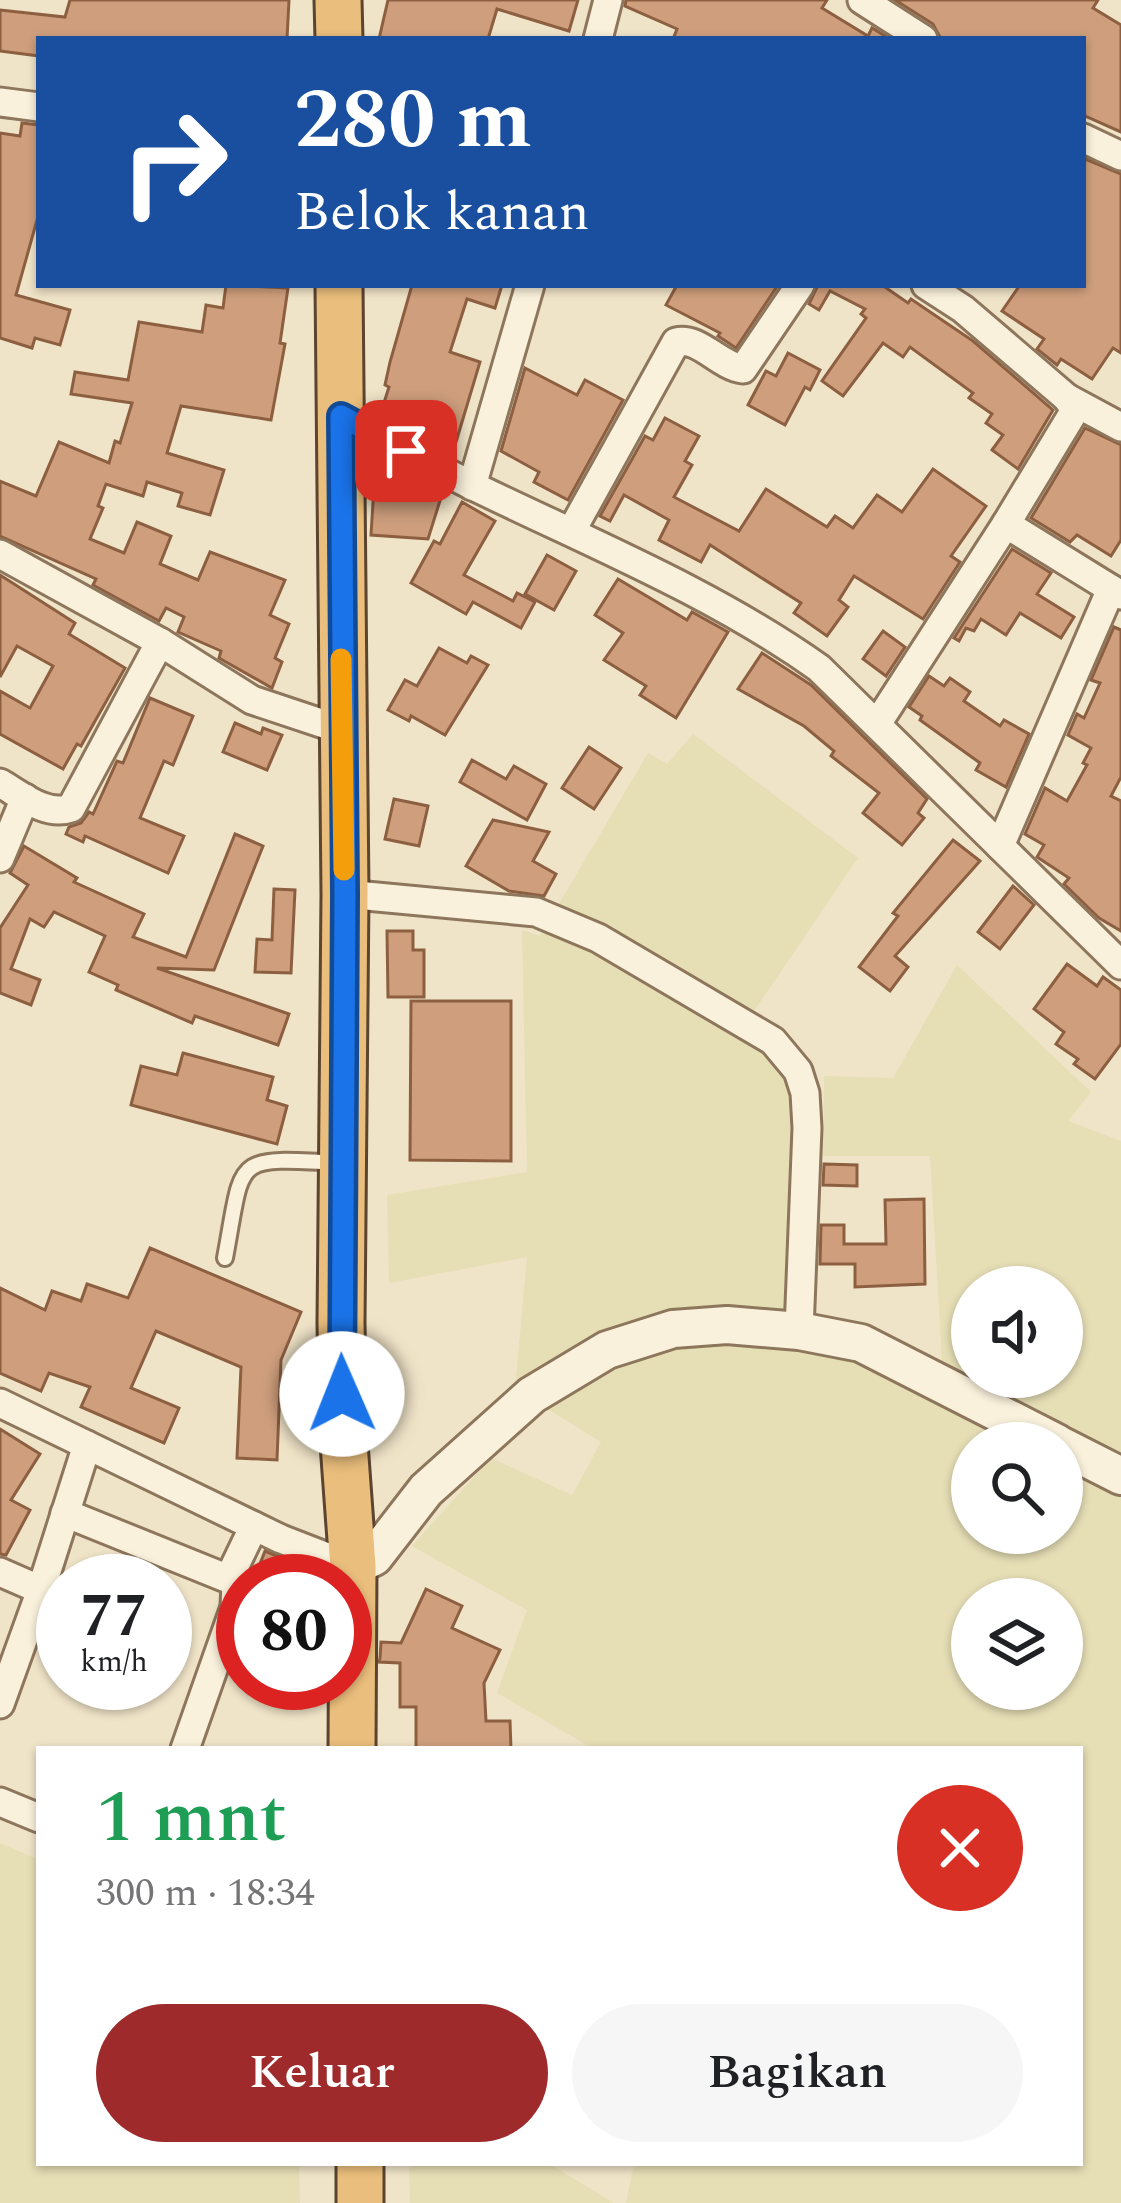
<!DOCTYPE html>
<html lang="id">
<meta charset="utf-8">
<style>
:root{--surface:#fff;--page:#f6f6f6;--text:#202124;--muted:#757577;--accent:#9e2a2b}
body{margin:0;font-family:Spectral,serif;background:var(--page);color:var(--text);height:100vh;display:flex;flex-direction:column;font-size:45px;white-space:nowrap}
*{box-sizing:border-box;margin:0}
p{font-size:39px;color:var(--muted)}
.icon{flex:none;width:66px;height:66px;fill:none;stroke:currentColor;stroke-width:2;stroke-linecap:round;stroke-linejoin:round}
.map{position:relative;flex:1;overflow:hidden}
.panel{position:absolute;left:36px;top:1746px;width:1047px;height:420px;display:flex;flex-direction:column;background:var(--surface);border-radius:0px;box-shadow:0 3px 9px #0004}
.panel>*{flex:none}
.guide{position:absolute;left:36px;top:36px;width:1050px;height:252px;border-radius:0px;box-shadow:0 3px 9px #0004;background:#1a4fa0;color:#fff;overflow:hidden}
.tools{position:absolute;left:951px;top:1266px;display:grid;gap:24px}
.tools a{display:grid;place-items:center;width:132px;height:132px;border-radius:50%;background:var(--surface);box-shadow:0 3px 9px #0004;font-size:60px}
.speed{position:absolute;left:36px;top:1554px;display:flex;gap:24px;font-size:60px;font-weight:700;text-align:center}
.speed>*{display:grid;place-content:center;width:156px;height:156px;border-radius:50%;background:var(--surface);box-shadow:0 3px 9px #0004;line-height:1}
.speed small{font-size:30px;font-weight:400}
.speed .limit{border:18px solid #d22;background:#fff;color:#111}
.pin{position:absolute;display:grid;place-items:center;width:102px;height:102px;color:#fff;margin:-51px;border-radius:24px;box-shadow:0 6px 18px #0006}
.me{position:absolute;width:132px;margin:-66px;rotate:359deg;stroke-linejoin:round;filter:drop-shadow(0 0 9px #0008)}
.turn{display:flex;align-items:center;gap:42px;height:252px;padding:0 60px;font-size:54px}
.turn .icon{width:156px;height:156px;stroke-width:2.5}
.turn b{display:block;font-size:84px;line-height:102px}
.round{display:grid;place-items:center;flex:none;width:126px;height:126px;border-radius:63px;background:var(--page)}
.head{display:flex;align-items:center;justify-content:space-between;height:204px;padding:0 60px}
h1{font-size:72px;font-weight:600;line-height:90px;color:#1e9e55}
.primary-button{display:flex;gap:24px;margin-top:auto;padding:24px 60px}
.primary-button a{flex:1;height:138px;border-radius:72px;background:var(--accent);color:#fff;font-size:48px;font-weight:600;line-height:138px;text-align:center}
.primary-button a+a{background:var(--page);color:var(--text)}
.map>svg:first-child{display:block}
.farmland{fill:#e6deb5;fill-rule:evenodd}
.building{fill:#cf9f7d;stroke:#8d5f41;stroke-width:3}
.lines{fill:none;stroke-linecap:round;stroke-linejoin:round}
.service-casing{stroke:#8d765c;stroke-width:20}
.minor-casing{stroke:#8d765c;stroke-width:33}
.tertiary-casing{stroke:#8d765c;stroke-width:42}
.trunk-casing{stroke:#5b4430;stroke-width:51}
.service{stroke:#faf1dc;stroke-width:14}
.minor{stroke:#faf1dc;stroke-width:27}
.tertiary{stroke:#faf1dc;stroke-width:36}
.trunk{stroke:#eabe7c;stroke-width:45}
.route-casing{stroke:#114b97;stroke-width:30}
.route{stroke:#1a73e8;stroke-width:21}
.slow{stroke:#f59e0b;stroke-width:21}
</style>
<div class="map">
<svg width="1121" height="2203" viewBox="0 0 1121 2203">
<rect width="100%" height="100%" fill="#f0e4c8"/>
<!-- farmland -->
<g class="farmland">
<path d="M693,734l165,124 -121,178 77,41 -5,274 133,9 -12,-204h-107l1,-80 69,2 64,-113 134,127 -23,29 53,20v1062h-495l8,-40h446v-414h-486l-97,-56 30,-83 -115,-64 79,-88 81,37 29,-53 -86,-53 12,-132 -138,26 -2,-88 140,-23 -5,-242 18,6 108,-183 19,11zM972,1287h90v90h-90zM972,1443h90v90h-90zM972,1599h90v90h-90z"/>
<polygon points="0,1843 39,1860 39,2163 299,2163 300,2203 0,2203"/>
<polygon points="409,2163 548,2163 614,2203 410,2203"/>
</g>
<!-- building -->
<g class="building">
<polygon points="70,0 289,0 287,39 39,39 39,56 0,51 0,10 65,17"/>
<polygon points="388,0 578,0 569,31 497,9 488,39 379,39"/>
<polygon points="626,0 827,0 822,8 868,36 872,28 890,39 673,39 677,29 625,6"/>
<polygon points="895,0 1098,0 1093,8 1121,25 1121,132 1083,115 1083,39 941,39 933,24"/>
<polygon points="22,123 39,125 39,213 16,295 70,310 60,345 35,338 32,348 0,338 0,133 20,136"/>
<polygon points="1083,158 1121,174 1121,353 1113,348 1092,379 1061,359 1057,365 1037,349 1044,339 1002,311 1020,285 1083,285"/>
<polygon points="226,285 288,288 280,343 285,344 271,420 181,406 167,453 224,470 210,515 178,506 182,493 147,482 143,496 106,484 98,506 103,508 90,539 124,553 137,522 171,536 160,564 198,580 210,552 285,580 270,615 289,624 275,658 282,662 272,688 219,658 221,651 178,632 184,617 166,608 159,621 93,585 96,579 0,536 0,481 36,496 59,442 109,463 115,441 120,443 132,403 71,394 75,372 128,380 139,322 202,332 206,305 223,308"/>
<polygon points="412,285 502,285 495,308 467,299 450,352 480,362 456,442 431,434 434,425 382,409 389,387 385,385 390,362"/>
<polygon points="677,285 778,285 736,348 718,336 720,333 666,305"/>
<polygon points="818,285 882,285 908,303 911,299 973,341 1053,410 1018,469 992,450 1003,435 986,423 992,414 969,398 973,393 910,347 903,357 883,343 843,396 822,381 866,318 861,314 865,309 830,291 819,310 809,304"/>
<polygon points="788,353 820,370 810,390 805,387 785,425 748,405 766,371 776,376"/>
<polygon points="525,368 577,395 585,380 623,400 568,500 534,482 539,472 501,451"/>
<polygon points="665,418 699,436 685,461 692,465 674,497 739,531 766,489 827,527 835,516 853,528 877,495 902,512 933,469 986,506 951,556 960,562 923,619 854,576 839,600 848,607 827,636 794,613 801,603 710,545 701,562 659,540 669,520 624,495 610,521 600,516 645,436 653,440"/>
<polygon points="1085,428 1121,445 1121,540 1111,556 1077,535 1070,542 1031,518"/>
<polygon points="376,455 443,491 428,539 371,535"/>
<polygon points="462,502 495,521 464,575 513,601 517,593 535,602 521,628 473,602 466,614 411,583 434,541 440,544"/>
<polygon points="1012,549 1051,573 1037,594 1074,617 1061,638 1020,613 1006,635 981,619 974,631 966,628 959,641 954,638"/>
<polygon points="547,555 576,571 554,610 525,594"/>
<polygon points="0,575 75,623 69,634 125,668 81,746 77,744 63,769 0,734 0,691 30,708 53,666 17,646 0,677"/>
<polygon points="618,579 687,620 692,612 728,632 676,718 640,695 646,686 604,660 623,633 595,615"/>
<polygon points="1114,627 1121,630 1121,777 1111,796 1121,801 1121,931 1099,918 1064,884 1069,878 1037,857 1044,845 1025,834 1045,788 1067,801 1087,765 1083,763 1091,748 1068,735 1077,714 1084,718 1100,683 1091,680"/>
<polygon points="883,631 905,647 886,676 863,659"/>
<polygon points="439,648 467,663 471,656 488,665 445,735 411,716 409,721 388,710 405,680 417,686"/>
<polygon points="762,653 811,685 927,799 918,813 924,818 902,845 863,813 879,793 831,756 834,751 804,726 738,689"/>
<polygon points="929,676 944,686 950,678 970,692 964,701 1000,726 1004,720 1029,734 1006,787 976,770 980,763 920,720 922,716 909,707"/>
<polygon points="150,698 193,716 173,765 164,761 140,818 184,836 168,873 85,836 83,842 66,834 69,827 81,823 89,812 93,814 117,761 123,763"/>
<polygon points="235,723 261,734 263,728 282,735 267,770 223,752"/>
<polygon points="589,747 621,768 594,809 562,788"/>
<polygon points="472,760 506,779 514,766 546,784 527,820 460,782"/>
<polygon points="394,799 428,806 419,846 385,839"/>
<polygon points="493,820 549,832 533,861 556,874 544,896 509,891 466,866"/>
<polygon points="235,834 263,846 214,970 157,968 289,1014 278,1045 195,1016 192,1023 116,990 118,985 89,972 105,936 54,912 44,927 30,919 11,969 40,980 31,1005 0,993 0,928 28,885 10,873 24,846 77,878 74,882 144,914 133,937 186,957"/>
<polygon points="953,840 980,861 895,956 908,967 890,991 859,967 898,916 893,913"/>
<polygon points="1013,886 1034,905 1000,949 978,932"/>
<polygon points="274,889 295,890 291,973 255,972 257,939 272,940"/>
<polygon points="387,931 413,931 413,950 424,950 424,997 388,997"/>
<polygon points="1067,964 1097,986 1103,977 1121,990 1121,1044 1095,1079 1074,1064 1078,1059 1056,1044 1064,1032 1034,1009"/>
<polygon points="411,1001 511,1001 511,1161 410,1160"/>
<polygon points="183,1053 273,1077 267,1100 287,1106 277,1144 131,1105 141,1066 177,1075"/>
<polygon points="824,1164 857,1165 857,1186 823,1185"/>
<polygon points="924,1199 925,1284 855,1287 855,1264 820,1264 821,1225 844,1225 844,1244 886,1244 885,1200"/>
<polygon points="150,1248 301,1312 281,1360 277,1460 237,1458 241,1367 156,1331 131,1388 179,1408 164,1443 81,1407 90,1387 49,1373 41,1391 0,1373 0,1288 45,1310 52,1291 81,1301 87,1284 128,1298"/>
<polygon points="0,1429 40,1454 11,1500 30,1510 6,1555 0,1554"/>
<polygon points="265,1551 296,1564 291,1580 258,1569"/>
<polygon points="426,1589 462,1606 452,1628 500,1650 484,1683 486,1721 510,1721 511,1749 416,1749 416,1707 400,1707 400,1663 379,1662 380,1658 381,1642 401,1643"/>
</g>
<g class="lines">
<!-- service casing -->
<g class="service-casing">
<path id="service" d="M225,1258c19,-102 6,-101 113,-95"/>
</g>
<!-- minor casing -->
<g class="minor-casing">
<g id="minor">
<polyline points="862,0 923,39"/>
<polyline points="598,39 608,0"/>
<polyline points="0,102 39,107"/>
<polyline points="1083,138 1121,156"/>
<polyline points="1067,398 1121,427"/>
<path d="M341,416c43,23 86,47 130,69 117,57 241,107 348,183l302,297"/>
<polyline points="472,486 530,285"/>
<polyline points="1006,524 1121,595"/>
<path d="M572,530l104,-188c23,-6 43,24 67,27l57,-84"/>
<polyline points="0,554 160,642 252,700 342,730"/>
<polyline points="877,724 1006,524 1075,410 1067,398 963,309 926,285"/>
<path d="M0,783c21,12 46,34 71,25l89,-166"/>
<polyline points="1000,846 1111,589"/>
<polyline points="0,858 25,798"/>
<polyline points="345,894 536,912 598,938 773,1041 798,1071 805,1093 807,1128 799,1331"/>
<polyline points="0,1403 281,1539 353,1567"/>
<polyline points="65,1513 236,1582 235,1607 185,1749"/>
<polyline points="0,1572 41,1590 87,1445"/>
<polyline points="229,1578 254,1526"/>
<polyline points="0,1704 41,1590"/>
<polyline points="0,1802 39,1818"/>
</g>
</g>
<!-- tertiary casing -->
<g class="tertiary-casing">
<g id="tertiary">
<polyline points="1062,1446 1121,1476"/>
<polyline points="353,1567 374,1557 426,1490 532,1395 607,1350 673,1329 727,1325 799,1331 861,1343 1057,1443"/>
</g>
</g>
<!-- trunk casing -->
<g class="trunk-casing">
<g id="trunk">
<polyline points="338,0 339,39"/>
<polyline points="339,285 345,894 341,1323 343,1430 353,1567 352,1749"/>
<polyline points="360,2203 360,2163"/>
</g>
</g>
<!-- service -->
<use href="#service" class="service"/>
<!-- minor -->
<use href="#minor" class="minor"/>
<!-- tertiary -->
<use href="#tertiary" class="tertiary"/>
<!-- trunk -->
<use href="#trunk" class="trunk"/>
</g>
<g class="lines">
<!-- route casing -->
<g class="route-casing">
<polyline id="route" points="342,1394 345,894 341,416 406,451"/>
</g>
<!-- route -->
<use href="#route" class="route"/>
<!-- slow -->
<polyline class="slow" points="341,659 344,870"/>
</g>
</svg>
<div class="tools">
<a><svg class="icon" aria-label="sound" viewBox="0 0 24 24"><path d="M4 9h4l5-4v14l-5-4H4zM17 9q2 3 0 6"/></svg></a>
<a><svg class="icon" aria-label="search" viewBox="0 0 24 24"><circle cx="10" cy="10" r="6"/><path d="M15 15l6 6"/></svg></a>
<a><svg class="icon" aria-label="layers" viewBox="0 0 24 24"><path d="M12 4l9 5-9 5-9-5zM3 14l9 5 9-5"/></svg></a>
</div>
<div class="speed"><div>77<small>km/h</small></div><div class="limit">80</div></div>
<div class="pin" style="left:406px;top:451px;background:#d93025"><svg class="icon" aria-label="arrive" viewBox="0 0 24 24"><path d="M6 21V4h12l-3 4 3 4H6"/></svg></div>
<svg class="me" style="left:342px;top:1394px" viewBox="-20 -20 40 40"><circle r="19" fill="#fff"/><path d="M0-13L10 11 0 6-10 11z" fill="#1a73e8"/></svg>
<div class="guide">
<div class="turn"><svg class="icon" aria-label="right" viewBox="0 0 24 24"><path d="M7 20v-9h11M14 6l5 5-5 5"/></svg><div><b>280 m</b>Belok kanan</div></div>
</div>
<section class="panel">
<div class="head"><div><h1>1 mnt</h1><p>300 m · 18:34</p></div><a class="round" style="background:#d93025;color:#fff"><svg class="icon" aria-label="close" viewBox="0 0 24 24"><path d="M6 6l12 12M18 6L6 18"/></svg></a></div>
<div class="primary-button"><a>Keluar</a><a>Bagikan</a></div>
</section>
</div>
